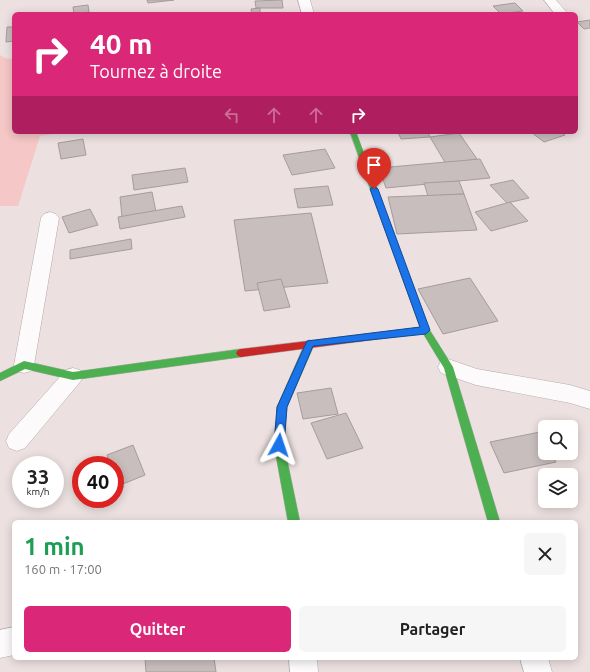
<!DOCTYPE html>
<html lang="fr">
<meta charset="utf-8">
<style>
:root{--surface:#fff;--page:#f6f6f6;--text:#222;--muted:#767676;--accent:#db2777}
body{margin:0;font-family:Ubuntu,sans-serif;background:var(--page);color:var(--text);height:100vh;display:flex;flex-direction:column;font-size:15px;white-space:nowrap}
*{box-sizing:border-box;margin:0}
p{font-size:13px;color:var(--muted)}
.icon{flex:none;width:22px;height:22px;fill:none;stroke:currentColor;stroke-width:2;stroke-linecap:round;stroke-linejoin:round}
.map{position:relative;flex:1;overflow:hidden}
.side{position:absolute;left:12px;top:520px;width:566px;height:140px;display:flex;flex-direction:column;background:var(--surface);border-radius:6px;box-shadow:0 2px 10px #0003}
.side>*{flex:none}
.guide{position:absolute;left:12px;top:12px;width:566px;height:122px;border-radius:6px;box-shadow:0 2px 10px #0003;background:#db2777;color:#fff;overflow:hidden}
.fabs{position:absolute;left:538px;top:420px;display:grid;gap:8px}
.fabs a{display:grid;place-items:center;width:40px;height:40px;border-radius:6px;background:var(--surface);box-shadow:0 2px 10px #0003;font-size:20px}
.speed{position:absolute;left:12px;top:456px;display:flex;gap:8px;font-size:20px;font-weight:700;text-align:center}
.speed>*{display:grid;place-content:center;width:52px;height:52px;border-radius:50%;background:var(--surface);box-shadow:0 2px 10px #0003;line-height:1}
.speed small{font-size:10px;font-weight:400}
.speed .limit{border:6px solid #d22;background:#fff;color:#111}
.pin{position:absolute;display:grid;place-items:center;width:34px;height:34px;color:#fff;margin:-41px -17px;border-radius:50% 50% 50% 0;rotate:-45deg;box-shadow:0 0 4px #0007}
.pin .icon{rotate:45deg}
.me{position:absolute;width:44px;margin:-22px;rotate:5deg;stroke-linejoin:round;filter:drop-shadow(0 0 3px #0008)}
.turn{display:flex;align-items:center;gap:14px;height:84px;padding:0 12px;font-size:18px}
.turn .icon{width:52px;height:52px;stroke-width:2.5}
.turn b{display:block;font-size:28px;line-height:34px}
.lanes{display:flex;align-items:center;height:38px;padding:0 12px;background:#0003;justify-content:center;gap:20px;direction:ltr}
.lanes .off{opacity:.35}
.round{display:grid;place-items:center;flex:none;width:42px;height:42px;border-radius:6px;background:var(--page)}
.headline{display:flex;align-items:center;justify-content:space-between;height:68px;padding:0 12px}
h1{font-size:24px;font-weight:700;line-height:30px;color:#1e9e55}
.cta{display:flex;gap:8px;margin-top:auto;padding:8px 12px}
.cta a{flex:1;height:46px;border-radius:6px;background:var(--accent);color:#fff;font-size:16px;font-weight:700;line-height:46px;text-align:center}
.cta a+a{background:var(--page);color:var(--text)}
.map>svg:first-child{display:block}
.green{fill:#f5c7c6}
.building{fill:#c8bebe;stroke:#a69c9c}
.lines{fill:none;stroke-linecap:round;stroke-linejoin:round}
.street-casing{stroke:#b3aaaa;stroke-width:1}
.fast-casing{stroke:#b3aaaa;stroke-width:1}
.jam-casing{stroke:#b3aaaa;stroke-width:1}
.street{fill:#fcfafa;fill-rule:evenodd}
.fast{fill:#4caf50;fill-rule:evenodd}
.jam{fill:#c62828;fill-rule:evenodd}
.route{fill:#1a73e8;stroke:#114b97}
</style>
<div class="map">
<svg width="590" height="672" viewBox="0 0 590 672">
<rect width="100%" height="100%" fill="#ece0e0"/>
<!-- green -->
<polygon class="green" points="0,55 5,58 14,59 14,132 66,132 40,136 18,206 0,206"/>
<!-- building -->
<g class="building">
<polygon points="147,0 174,0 148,3"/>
<polygon points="282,0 283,8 256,8 255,1"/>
<polygon points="515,3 523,11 501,14 493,6"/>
<polygon points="88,5 89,12 74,14 73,7"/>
<polygon points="260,8 260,14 252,14 251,9"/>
<polygon points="590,20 590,28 584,29 577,22"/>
<polygon points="7,27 14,27 14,41 6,42"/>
<polygon points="398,132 428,132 430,137 401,139"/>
<polygon points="531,132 561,132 565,135 544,142"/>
<polygon points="459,133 477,159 446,164 430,137"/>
<polygon points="83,139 86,155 61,159 58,143"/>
<polygon points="325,149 335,168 292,175 283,155"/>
<polygon points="480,159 490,178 386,188 379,168"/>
<polygon points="185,168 188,182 134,190 132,175"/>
<polygon points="513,180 529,198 507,203 490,185"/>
<polygon points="459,181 464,194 428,196 424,183"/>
<polygon points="328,186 333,205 298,208 294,189"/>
<polygon points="152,192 156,212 122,217 120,197"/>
<polygon points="464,194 477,230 397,234 388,197"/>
<polygon points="510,202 528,221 491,231 475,212"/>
<polygon points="182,206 185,217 120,229 118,217"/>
<polygon points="90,209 98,225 69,233 62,217"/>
<polygon points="311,213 328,283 245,291 234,220"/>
<polygon points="131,239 132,249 70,259 70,250"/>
<polygon points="470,278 498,321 443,334 418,289"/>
<polygon points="281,279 290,307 264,311 257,283"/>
<polygon points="331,388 338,414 303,419 297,393"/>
<polygon points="346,413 363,448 327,459 311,423"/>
<polygon points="540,432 545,442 545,453 551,453 556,462 504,473 490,442"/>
<polygon points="133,445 145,475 118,486 115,477 115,465 110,465 107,455"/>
<polygon points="145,658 214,658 216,672 146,672"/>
</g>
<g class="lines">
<!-- street casing -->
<g class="street-casing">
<g id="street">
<polygon points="298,0 310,0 314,14 302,14"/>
<polygon points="544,0 556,0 568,14 555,14"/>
<polygon points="50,212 56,214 59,218 34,365 31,371 24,373 17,371 14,365 41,218 44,214"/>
<polygon points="448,359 477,369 570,385 590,391 590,409 570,403 476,385 441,373 438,367 441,361"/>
<polygon points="73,368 80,370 83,376 80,382 25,448 17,451 9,448 6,441 9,434 66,370"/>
<polygon points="14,627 14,655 0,658 0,630"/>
<polygon points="289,658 317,658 318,672 290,672"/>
<polygon points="520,658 548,658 552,672 524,672"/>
</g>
</g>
<!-- fast casing -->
<g class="fast-casing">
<g id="fast">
<polygon points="350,132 356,132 429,329 453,367 500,522 488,522 444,368 421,330"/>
<polygon points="310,340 313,341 315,343 287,407 284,445 300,522 288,522 274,445 277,407 305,343 307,341"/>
<polygon points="241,349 244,350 246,353 244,356 241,357 73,380 25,369 0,381 0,373 24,361 73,372"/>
</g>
</g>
<!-- jam casing -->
<g class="jam-casing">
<polygon id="jam" points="425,327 429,330 425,333 241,357 238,356 236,353 238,350 241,349"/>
</g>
<!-- street -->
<use href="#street" class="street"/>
<!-- fast -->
<use href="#fast" class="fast"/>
<!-- jam -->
<use href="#jam" class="jam"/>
</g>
<!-- route -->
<polygon class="route" points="374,186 378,189 430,330 426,334 313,346 287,407 284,445 282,448 279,449 275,448 274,445 277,407 307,341 420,327 370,189"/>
</svg>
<div class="fabs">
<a><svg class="icon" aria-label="search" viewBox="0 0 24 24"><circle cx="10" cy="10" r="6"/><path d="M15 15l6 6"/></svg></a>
<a><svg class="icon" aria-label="layers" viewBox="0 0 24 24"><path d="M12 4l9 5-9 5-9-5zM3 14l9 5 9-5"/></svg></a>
</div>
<div class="speed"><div>33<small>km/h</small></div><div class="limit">40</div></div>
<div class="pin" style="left:374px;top:189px;background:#d93025"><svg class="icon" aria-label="arrive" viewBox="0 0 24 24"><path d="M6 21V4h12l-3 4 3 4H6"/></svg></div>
<svg class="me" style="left:279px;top:445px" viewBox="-20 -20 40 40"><path d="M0-17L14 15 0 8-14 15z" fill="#1a73e8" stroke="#fff" stroke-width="4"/></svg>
<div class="guide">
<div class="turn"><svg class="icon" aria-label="right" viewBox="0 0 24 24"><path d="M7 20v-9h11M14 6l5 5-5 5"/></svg><div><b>40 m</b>Tournez à droite</div></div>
<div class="lanes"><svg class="icon off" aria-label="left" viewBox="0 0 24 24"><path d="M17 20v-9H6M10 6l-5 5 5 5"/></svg><svg class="icon off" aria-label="ahead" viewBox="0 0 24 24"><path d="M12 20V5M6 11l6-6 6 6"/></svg><svg class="icon off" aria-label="ahead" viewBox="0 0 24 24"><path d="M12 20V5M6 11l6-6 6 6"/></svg><svg class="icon" aria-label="right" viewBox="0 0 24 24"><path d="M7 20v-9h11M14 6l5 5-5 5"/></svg></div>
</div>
<section class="side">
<div class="headline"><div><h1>1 min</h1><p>160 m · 17:00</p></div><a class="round"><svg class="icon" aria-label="close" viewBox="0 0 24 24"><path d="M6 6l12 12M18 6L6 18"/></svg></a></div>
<div class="cta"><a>Quitter</a><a>Partager</a></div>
</section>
</div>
